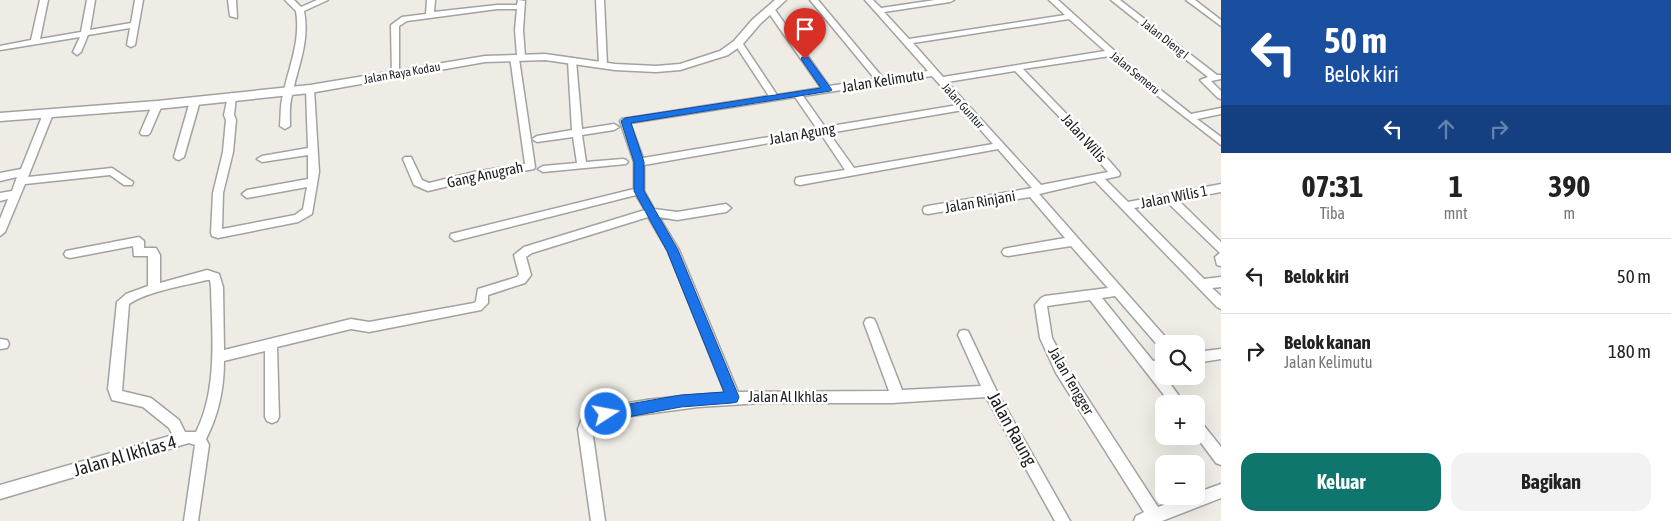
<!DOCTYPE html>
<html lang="id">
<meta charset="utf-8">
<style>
:root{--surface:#fff;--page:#f2f2f2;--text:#222;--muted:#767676;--line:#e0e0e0;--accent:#0f766e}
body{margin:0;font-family:"Asap Condensed",sans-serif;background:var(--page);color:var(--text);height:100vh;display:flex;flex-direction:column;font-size:19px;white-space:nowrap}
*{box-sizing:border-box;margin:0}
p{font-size:16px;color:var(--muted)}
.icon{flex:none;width:28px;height:28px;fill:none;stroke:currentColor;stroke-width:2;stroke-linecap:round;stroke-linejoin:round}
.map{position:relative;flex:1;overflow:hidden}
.sheet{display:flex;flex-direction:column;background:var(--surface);width:450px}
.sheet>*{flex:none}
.hud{background:#1a4fa0;color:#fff;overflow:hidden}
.tools{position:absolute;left:1155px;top:335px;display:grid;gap:10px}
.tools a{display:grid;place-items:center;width:50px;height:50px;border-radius:10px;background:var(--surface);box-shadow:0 5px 20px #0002;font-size:25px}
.pin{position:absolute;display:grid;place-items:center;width:42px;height:42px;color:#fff;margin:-51px -21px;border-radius:50% 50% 50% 0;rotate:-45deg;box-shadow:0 0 5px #0007}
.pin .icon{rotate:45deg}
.me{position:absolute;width:55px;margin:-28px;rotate:79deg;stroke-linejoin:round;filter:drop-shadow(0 0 4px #0008)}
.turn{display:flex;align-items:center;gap:18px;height:105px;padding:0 20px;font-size:22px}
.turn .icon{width:65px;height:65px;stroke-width:2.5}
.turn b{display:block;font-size:35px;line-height:42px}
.lanes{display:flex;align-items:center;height:48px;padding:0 20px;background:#0003;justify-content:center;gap:25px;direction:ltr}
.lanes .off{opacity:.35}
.eta{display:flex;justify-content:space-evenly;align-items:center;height:85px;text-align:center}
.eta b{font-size:30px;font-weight:700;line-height:35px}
.primary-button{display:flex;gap:10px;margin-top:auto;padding:10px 20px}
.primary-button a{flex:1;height:58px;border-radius:15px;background:var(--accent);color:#fff;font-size:20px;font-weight:700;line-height:58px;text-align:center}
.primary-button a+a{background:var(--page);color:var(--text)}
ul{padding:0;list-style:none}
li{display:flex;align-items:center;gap:15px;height:75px;padding:0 20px;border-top:1px solid var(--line)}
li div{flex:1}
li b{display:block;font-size:19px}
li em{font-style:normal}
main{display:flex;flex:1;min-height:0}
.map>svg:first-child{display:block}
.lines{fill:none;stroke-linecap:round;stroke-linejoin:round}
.minor-casing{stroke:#a2a2a2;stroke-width:3}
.tertiary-casing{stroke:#a2a2a2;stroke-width:3}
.minor{fill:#fff;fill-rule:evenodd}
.tertiary{fill:#fff;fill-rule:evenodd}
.route{fill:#1a73e8;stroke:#114b97}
.labels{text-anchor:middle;stroke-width:5;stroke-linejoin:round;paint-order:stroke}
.far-street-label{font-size:12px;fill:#1e1e1e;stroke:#fff}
.street-label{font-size:15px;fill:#1e1e1e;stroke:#fff}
.near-street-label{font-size:18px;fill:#1e1e1e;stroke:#fff}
</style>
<main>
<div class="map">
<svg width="1221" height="521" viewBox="0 0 1221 521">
<rect width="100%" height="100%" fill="#eeece5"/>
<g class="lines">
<!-- minor casing -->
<g class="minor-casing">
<g id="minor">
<polygon points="40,0 48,0 40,39 81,32 87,0 95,0 90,30 131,23 135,0 143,0 135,45 131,47 127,45 130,28 88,35 81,52 77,55 73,52 80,37 0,50 0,46 31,40"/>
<polygon points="228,0 236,0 237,18 230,16"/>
<path d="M285,0h9l7,7 16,-7h11l-24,11c6,30 -6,55 -12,84 -3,10 -2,21 -2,31l-5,3 -5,-3c1,-10 0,-21 3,-31 6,-29 18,-54 13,-84z"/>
<polygon points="427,0 435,0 434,12 497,5 517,5 518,0 525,1 523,30 525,57 519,59 535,167 534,169 474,180 428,191 414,185 403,159 405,157 411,157 422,180 429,183 474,172 525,164 510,57 517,55 515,30 517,9 497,9 407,21 399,26 399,75 398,77 392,77 391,25 402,17 426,14"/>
<polygon points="596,0 604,0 607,65 603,68 599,65"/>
<path d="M810,0h8l65,78 45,-7 -63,-71h8l8,8 54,-8h19l-4,2 -66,10 25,27 156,-24 -16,-15h9l80,72 53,42 30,-6v6l-24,5 24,18v8l-89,-69 -22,-20 -87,13 61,63 35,40 1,2 -1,2 -14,3 23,23 93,-18v8l-43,8 43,42v24l-4,-1 -2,-8 5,-4 -53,-51 -33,6 70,71 17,-2v10l-9,1 9,8v13l-4,-2 -122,-126 -56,13 129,146 2,4h-6v5l-4,-1 -45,-52 -13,2 51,63 11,-2v11h-4l25,34h-14l-81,-104 -43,6 5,32 14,27 92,142 30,-11h8v-3l25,-9v14l-59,23h-28l2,-5 8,-4 -88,-139 -16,-35 -5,-33 6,-7 4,-2 63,-8 -37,-42 -63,10 -4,-1 -2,-3 2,-3 4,-1 57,-10 -35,-41 -102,17 -4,-1 -1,-3 1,-3 4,-1 104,-18 -34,-39 -198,36 -4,-1 -1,-3 1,-3 4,-1 45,-7 -24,-36 -177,31v26l10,18 23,3 49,-8 5,4 -5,4 -49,8 -18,-3 20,33 59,142 151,-1 -25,-68 2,-4 4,-1 4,1 2,4 26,67 79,-4 -23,-51 2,-4 4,-1 4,1 29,61 73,129h-15l-69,-124 -94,6h-130l-64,4 -82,11 -23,8 -1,3 13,92h-14l-13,-92 4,-11c32,-19 105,-22 143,-25l-57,-142 -20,-34 -116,36 -6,4 5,18 -6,8 -37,12v8l-7,7 -112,22 -18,-3 -74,18 2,70 -2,4 -5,2 -5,-2 -2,-4v-66l-41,10c0,27 -5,53 -18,78l3,6 -11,76h-14l11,-76 -6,-2 -189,56v-14l173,-50 -4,-7 -26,-21 -31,-7 -4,-11 9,-87 9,-8 22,-8v-30h-14l-1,-10 -63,12 -4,-1 -2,-3 2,-3 73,-14 5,4v7h12l4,7v28l47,-13 12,4 4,13 1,63 127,-31 18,3 105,-19 2,-2 2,-12 39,-12 2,-3 -5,-19 10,-8 121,-37 -9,-15 -181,46 -5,-4 1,-3 183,-45v-27l-14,-41 2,-2 147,-23 -35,-53 1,-2h6l36,54 44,-7 -55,-79 1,-2h6l56,79 46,-7zM1069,19l36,32 -162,26 -30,-34zM1015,71l63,65 30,36 -67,13 -94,-103zM932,76l26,29 -133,22 -22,-31zM795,97l22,32 -174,29 -13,-35zM963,110l30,34 -139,24 -25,-35zM207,280h3l1,7c1,47 7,102 -15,145h-11l-6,-12 -28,-22 -29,-7 7,-87c19,-13 55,-18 78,-24z"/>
<polygon points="1111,0 1120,0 1217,75 1221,75 1221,79 1211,81 1221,91 1221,99 1218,98 1200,80 1208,77"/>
<polygon points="1186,0 1195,0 1221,20 1221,26"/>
<polygon points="572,58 576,61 582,129 614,124 619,127 614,130 582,135 586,162 623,159 626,160 628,162 626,164 543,172 538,169 543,166 577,163 573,137 537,142 532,139 537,136 572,130 568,61"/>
<polygon points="310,86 314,89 319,172 312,214 298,222 218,238 212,236 211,233 213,193 223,152 226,120 224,115 228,96 232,93 236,96 234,115 236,120 233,152 223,193 222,229 295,215 303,209 307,187 247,198 242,194 247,190 308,179 308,155 262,162 257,159 262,156 308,148 306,89"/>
<polygon points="195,98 200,101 184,157 179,160 176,159 174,157 190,101"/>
<polygon points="157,102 162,105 150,133 148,135 142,135 140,133 152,105"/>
<polygon points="48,111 53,114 28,177 112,168 133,182 132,185 124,185 110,175 25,184 5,232 0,236 0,219 8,199 0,201 0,193 12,191 17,177 0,181 0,173 21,169 43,114"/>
<polygon points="0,339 7,340 9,344 7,348 0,349"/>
<polygon points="1221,349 1221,359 1196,363 1196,352"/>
<polygon points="1196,420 1201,422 1221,447 1221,465 1216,463 1196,436"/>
</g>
</g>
<!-- tertiary casing -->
<g class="tertiary-casing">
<polygon id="tertiary" points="775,0 786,0 760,24 742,45 728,55 680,70 656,72 615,70 545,60 485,62 310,93 157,109 0,121 0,113 157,101 310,85 485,56 545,54 615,64 656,66 680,64 720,51 734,41 752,20"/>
</g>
<!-- minor -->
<use href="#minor" class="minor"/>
<!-- tertiary -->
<use href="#tertiary" class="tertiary"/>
</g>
<!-- route -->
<polygon class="route" points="802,57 808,57 832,90 830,91 631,123 644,162 644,191 678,250 739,397 737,402 732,403 681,407 606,421 602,419 600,414 602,410 606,408 681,395 724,392 667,251 634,191 634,162 621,121 625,118 821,88 801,59"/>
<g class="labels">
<!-- far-street labels -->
<g class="far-street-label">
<text transform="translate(1165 39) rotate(38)" y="4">Jalan Dieng I</text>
<text transform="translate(402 73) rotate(-10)" y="4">Jalan Raya Kodau</text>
<text transform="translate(1135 73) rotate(39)" y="4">Jalan Semeru</text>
<text transform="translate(963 106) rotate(48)" y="4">Jalan Guntur</text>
</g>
<!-- street labels -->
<g class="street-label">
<text transform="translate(883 81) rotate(-9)" y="5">Jalan Kelimutu</text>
<text transform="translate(802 134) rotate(-10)" y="5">Jalan Agung</text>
<text transform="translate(1084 138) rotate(48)" y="5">Jalan Wilis</text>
<text transform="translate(485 175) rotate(-12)" y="5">Gang Anugrah</text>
<text transform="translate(1174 197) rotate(-11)" y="5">Jalan Wilis 1</text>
<text transform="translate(980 202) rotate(-10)" y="5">Jalan Rinjani</text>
<text transform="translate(1071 381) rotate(60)" y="5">Jalan Tengger</text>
<text x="788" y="402">Jalan Al Ikhlas</text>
</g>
<!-- near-street labels -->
<g class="near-street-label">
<text transform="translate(1012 429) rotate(61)" y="6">Jalan Raung</text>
<text transform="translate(125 456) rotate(-16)" y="6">Jalan Al Ikhlas 4</text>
</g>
</g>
</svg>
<div class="tools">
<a><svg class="icon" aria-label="search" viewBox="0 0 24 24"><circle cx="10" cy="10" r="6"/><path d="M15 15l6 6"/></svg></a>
<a>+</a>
<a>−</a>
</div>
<div class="pin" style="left:805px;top:59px;background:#d93025"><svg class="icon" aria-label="arrive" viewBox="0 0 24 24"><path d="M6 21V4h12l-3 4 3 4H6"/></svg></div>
<svg class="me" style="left:606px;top:414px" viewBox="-20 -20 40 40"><circle r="17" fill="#1a73e8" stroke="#fff" stroke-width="3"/><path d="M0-11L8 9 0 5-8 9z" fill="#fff"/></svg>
</div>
<section class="sheet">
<div class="hud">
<div class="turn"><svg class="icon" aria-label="left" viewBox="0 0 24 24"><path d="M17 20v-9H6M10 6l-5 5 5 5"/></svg><div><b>50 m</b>Belok kiri</div></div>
<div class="lanes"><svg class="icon" aria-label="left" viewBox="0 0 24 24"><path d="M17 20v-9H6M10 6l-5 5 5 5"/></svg><svg class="icon off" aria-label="ahead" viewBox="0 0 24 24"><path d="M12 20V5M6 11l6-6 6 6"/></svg><svg class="icon off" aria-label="right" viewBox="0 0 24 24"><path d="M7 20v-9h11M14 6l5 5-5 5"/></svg></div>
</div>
<div class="eta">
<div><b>07:31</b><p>Tiba</p></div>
<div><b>1</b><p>mnt</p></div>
<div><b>390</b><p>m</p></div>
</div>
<ul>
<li><svg class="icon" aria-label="left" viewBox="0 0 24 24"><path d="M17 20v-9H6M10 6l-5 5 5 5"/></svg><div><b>Belok kiri</b></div><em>50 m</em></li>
<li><svg class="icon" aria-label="right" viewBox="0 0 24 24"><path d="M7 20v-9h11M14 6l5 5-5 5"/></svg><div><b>Belok kanan</b><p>Jalan Kelimutu</p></div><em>180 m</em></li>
</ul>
<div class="primary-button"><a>Keluar</a><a>Bagikan</a></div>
</section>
</main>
